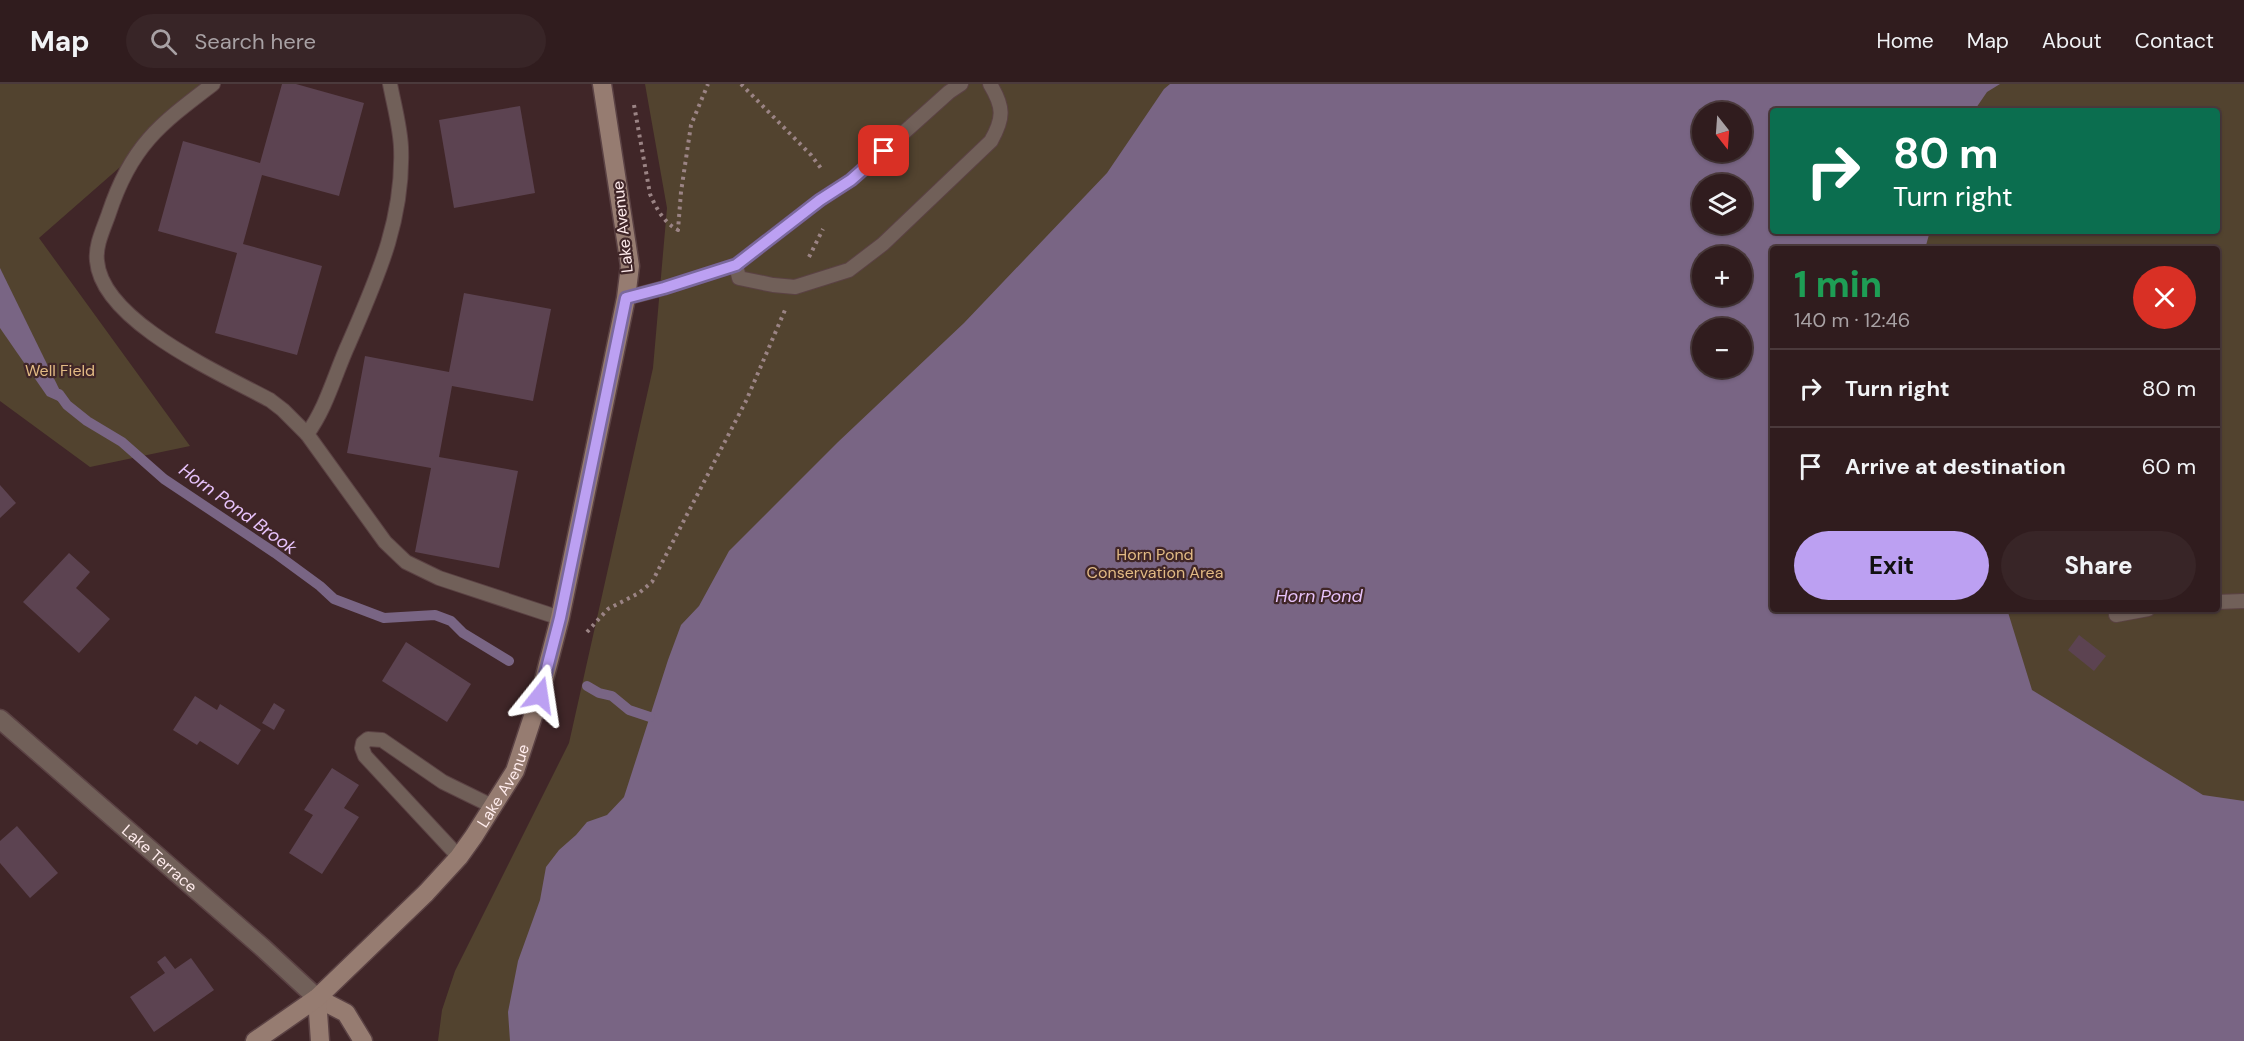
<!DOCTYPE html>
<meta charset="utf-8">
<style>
:root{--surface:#301c1e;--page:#382527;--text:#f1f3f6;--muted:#a8a1a4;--line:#4b3a3c;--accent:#bca0f2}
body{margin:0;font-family:"DM Sans",sans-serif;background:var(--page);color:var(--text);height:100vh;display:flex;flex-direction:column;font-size:22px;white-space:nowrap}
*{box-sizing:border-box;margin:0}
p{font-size:20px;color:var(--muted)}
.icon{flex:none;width:33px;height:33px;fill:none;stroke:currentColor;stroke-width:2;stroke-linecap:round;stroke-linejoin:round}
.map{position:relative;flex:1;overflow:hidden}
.drawer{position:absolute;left:1770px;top:162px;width:450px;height:366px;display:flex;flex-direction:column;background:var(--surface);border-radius:6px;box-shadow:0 2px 4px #0004,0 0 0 2px var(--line)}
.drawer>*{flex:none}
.guide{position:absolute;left:1770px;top:24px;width:450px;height:126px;border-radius:6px;box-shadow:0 2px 4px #0004,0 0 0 2px var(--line);background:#0b6e4f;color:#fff;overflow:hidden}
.needle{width:39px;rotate:163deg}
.tools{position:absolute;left:1692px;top:18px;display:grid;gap:12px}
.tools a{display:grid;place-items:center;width:60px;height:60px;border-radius:50%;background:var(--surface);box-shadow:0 2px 4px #0004,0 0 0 2px var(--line);font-size:30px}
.pin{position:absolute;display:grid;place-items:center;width:51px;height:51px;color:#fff;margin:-26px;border-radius:12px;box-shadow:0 3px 9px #0006}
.me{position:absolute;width:66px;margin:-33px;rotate:15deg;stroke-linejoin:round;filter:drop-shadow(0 0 4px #0008)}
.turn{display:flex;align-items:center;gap:21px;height:126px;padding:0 24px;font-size:27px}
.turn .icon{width:78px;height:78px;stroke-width:2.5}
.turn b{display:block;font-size:42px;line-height:51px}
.round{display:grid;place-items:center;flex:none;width:63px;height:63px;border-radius:32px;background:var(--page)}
.headline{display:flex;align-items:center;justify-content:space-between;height:102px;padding:0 24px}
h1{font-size:36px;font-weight:800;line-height:45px;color:#1e9e55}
.primary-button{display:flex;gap:12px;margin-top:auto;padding:12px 24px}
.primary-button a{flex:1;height:69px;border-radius:36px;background:var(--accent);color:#111;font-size:24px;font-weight:800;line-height:69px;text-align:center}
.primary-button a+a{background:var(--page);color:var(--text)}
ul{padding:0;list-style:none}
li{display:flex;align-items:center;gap:18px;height:78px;padding:0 24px;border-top:2px solid var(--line)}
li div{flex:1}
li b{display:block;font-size:22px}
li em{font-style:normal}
header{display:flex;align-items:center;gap:36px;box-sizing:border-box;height:84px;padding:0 30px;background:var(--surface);border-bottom:2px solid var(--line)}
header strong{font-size:28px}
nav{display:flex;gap:33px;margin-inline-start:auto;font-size:21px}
.search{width:420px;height:54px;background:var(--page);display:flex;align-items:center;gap:15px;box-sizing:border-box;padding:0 21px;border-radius:33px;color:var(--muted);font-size:22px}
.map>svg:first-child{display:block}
.green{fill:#52432f;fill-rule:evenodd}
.water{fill:#796584;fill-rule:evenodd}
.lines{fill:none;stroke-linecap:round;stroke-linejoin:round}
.stream{stroke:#796584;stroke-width:10}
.building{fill:#5c4351}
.lane-casing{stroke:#5b4244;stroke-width:16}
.street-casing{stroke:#5b4244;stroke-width:21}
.secondary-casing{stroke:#5b4244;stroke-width:21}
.path{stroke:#9b8485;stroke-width:4;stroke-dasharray:3 4.5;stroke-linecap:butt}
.lane{stroke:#716059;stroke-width:14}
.street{stroke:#716059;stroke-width:18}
.secondary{stroke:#967c71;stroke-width:18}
.route-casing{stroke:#7a689d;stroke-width:15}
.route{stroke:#bca0f2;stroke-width:10}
.labels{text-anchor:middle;stroke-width:4.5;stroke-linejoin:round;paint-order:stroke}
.street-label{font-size:16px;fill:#ffeced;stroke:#402628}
.park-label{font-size:16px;fill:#e2ba84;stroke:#402628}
.water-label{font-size:18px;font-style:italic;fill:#e7c3fb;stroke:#402628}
</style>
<header>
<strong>Map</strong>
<div class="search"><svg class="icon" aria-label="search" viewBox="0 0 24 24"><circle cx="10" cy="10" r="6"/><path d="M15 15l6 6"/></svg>Search here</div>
<nav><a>Home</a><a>Map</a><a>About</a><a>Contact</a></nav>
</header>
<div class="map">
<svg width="2244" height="957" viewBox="0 0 2244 957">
<rect width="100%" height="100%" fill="#402628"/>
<!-- green -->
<g class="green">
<polygon points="0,0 215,0 39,154 190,362 90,383 0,317"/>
<path d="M645,0h1599v957h-1806l4,-31 13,-39 114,-228 84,-375 14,-160zM1773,27h444v120h-444zM1702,28h40v40h-40zM1702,100h40v40h-40zM1773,165h444v360h-444zM1702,172h40v40h-40zM1702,244h40v40h-40z"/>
</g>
<!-- water -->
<g class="water">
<path d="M1170,0h830l-13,8 -13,19h-201v120h157l-5,18h-152v360h234l25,81 171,105 41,6v240h-1734l-2,-29 10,-51 22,-61 6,-33 13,-17 17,-15 11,-13 20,-7 17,-18 44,-137 13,-35 18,-19 30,-55 109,-109 126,-119 143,-150 57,-84zM1702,28h40v40h-40zM1702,100h40v40h-40zM1702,172h40v40h-40zM1702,244h40v40h-40z"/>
<polygon points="0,184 67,321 47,312 0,244"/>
</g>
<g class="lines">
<!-- stream -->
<g class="stream">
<polyline points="59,310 67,321 87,337 122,358 164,395 275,469 320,502 334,515 384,534 435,531 451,537 463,549 509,577"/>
<polyline points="587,602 599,609 612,612 629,626 650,633"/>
</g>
</g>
<!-- building -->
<g class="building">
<polygon points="282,0 296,0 364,19 339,112 262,91 243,160 322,182 297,271 215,249 237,169 158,147 183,57 260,79"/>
<polygon points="520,22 535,109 454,124 439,36"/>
<polygon points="464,209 551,225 533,317 452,302 439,373 518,387 499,484 415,468 431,384 347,369 365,272 449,288"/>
<polygon points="0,401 16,419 0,434"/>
<polygon points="69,469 90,488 76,504 110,535 79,569 23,518"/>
<polygon points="2079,551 2106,572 2094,587 2068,566"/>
<polygon points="406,558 471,600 447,638 382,597"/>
<polygon points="195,612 217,626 220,620 261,646 238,681 200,657 197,661 173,646"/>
<polygon points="274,619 285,626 274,646 262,639"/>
<polygon points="332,684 359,701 344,724 359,733 322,790 289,769 313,731 304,726"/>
<polygon points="17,742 58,789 30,814 0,779 0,757"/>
<polygon points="165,872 175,885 191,874 214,906 154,948 130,913 165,889 157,878"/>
</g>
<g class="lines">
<!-- lane casing -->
<g class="lane-casing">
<g id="lane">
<path d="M213,0c-54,41 -82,62 -104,129 -5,15 -14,32 -12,48 5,61 125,113 173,139l13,10 24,24 78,108 21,20 33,16 121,40"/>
<path d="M961,0l-12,8 -98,88 -31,20 -84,65 3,13 34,7 22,2 54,-17 34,-26 108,-103c13,-23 13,-34 -1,-57"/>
<polyline points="626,214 664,204 736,181"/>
<path d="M307,350c20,-27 28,-61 42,-91 28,-65 55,-123 52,-196 -1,-21 -7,-42 -11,-63"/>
<polyline points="2217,518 2244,517"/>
<polyline points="2116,531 2148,525"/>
<polyline points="459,773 365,672 362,664 363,659 368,655 382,656 443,698 494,723"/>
</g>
</g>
<!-- street casing -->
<g class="street-casing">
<g id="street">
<path id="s1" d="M0,635l263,229 54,50"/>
</g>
</g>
<!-- secondary casing -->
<g class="secondary-casing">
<g id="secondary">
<polyline points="317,914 346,929 363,957"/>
<polyline points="317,914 320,957"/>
<path id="s2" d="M255,957l62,-43 109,-105 33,-36 15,-21 41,-65 25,-76 20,-77 66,-320 4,-32 -28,-182"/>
</g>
</g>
<!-- path -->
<g class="path">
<polyline points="741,0 811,71 823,87"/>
<path d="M634,21l16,89c6,14 14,29 28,36l3,-38 10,-67 17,-41"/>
<polyline points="809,173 823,145"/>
<polyline points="587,548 608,525 639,509 652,498 746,317 785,226"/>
</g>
<!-- lane -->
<use href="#lane" class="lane"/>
<!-- street -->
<use href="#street" class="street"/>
<!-- secondary -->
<use href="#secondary" class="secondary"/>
</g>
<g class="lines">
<!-- route casing -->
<g class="route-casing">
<polyline id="route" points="540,611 560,534 626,214 664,204 736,181 820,116 851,96 884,67"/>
</g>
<!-- route -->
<use href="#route" class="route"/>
</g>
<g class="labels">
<!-- street labels -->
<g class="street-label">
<text transform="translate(622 143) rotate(-96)" y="6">Lake Avenue</text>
<text dy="6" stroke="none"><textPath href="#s2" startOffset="360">Lake Avenue</textPath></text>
<text dy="6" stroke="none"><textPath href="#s1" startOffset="212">Lake Terrace</textPath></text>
</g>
<!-- park labels -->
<g class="park-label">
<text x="60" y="292">Well Field</text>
<text x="1155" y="476">Horn Pond<tspan x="1155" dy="18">Conservation Area</tspan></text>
</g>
<!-- water labels -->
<g class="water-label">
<text transform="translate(238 425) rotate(36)" y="6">Horn Pond Brook</text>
<text x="1319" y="518">Horn Pond</text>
</g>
</g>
</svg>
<div class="tools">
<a><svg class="needle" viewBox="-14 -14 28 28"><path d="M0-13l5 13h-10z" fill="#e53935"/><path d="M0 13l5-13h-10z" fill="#a8a1a4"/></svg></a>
<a><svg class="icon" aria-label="layers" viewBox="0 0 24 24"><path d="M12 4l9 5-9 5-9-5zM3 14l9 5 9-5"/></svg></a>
<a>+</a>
<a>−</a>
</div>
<div class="pin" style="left:884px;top:67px;background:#d93025"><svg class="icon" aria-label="arrive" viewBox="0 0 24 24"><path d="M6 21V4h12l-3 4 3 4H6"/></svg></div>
<svg class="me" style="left:540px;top:611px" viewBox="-20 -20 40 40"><path d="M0-17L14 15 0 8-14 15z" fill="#bca0f2" stroke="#fff" stroke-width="4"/></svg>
<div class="guide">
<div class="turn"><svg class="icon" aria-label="right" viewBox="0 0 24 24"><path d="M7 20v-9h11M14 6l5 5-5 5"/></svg><div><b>80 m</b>Turn right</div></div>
</div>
<section class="drawer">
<div class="headline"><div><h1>1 min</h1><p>140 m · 12:46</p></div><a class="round" style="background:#d93025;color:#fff"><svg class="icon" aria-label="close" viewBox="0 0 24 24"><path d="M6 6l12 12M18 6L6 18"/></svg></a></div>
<ul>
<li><svg class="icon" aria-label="right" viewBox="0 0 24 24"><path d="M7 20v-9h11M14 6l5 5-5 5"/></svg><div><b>Turn right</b></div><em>80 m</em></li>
<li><svg class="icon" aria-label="arrive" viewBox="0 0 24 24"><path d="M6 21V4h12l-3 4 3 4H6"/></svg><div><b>Arrive at destination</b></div><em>60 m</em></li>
</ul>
<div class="primary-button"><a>Exit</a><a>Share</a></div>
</section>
</div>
